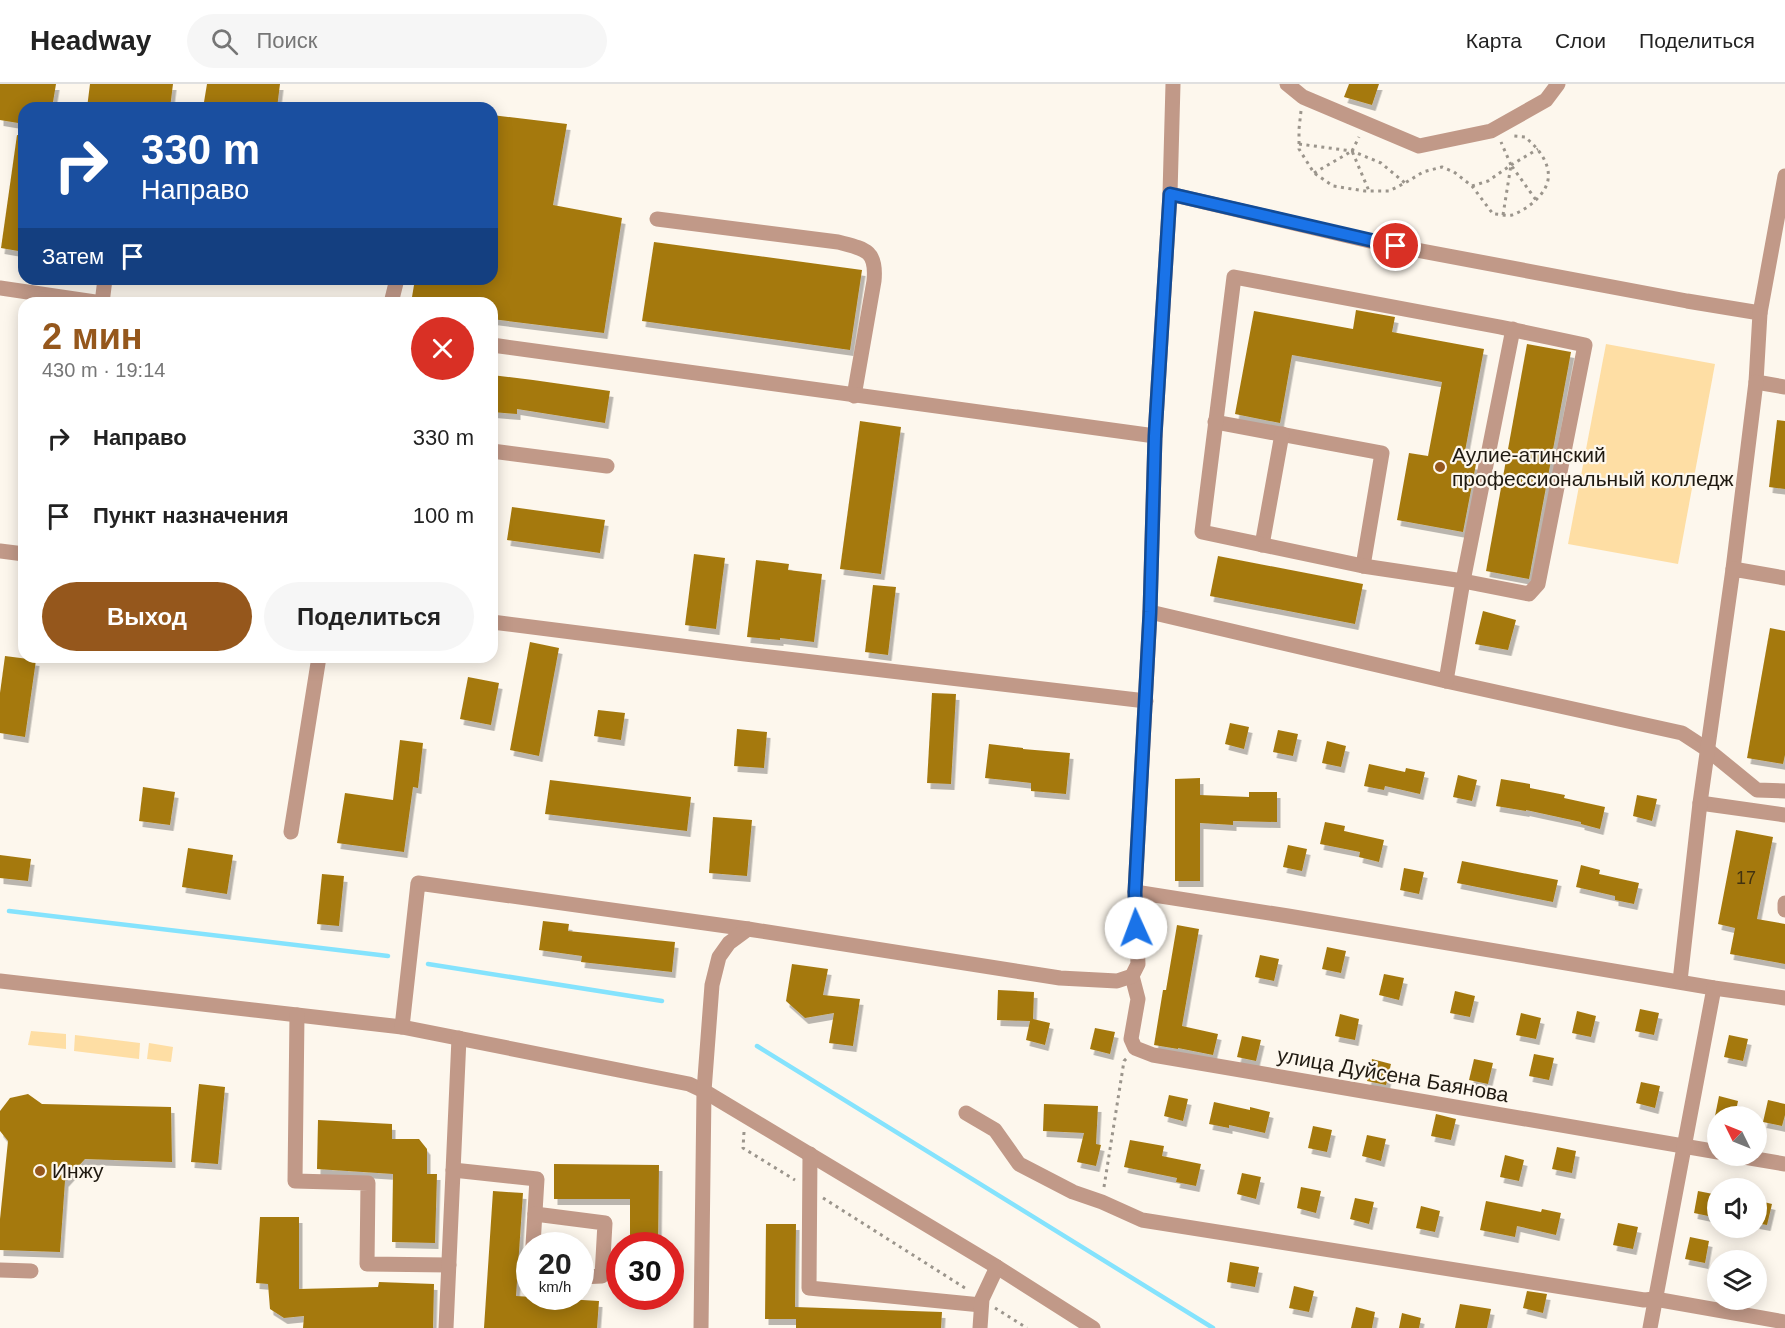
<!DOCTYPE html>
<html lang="ru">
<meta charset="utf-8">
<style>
:root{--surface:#fff;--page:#f6f6f6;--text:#222;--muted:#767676;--line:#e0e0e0;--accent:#95571c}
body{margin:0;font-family:Helvetica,sans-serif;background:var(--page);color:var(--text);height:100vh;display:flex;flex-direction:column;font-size:22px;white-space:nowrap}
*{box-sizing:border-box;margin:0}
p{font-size:20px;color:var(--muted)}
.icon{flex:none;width:33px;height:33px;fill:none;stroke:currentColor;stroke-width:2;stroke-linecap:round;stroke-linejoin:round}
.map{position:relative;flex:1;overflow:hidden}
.side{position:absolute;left:18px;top:213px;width:480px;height:366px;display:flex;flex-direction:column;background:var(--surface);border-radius:18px;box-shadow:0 3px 15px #0003}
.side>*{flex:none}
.top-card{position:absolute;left:18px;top:18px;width:480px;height:183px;border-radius:18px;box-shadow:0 3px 15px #0003;background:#1a4fa0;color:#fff;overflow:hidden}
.needle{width:39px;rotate:313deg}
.controls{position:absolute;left:1707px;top:1022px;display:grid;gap:12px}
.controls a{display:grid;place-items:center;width:60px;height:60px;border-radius:50%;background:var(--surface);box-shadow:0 3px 15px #0003;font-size:30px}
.speed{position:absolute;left:516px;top:1148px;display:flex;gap:12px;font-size:30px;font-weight:700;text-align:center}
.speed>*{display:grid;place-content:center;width:78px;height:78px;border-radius:50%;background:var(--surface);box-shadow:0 3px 15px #0003;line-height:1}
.speed small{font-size:15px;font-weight:400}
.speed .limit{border:9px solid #d22;background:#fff;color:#111}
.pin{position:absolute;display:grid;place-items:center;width:51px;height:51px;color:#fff;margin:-26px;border:3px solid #fff;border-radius:50%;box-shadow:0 2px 6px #0007}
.me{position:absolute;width:66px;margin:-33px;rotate:358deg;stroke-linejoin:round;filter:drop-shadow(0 0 4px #0008)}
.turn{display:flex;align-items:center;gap:21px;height:126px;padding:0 24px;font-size:27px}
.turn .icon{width:78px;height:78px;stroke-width:2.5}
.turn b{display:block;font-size:42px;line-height:51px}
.then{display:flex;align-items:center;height:57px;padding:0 24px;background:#0003;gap:12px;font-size:22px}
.round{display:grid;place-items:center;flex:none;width:63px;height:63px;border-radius:32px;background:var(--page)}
.headline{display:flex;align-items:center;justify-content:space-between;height:102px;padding:0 24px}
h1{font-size:36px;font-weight:700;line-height:45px;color:var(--accent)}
.cta{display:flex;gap:12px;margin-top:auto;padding:12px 24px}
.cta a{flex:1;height:69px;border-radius:36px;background:var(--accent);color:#fff;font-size:24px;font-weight:700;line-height:69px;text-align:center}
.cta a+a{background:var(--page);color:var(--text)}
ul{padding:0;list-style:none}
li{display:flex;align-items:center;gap:18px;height:78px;padding:0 24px}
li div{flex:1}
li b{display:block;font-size:22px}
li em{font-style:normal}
header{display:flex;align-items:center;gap:36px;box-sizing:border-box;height:84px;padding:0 30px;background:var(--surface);border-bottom:2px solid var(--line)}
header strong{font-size:28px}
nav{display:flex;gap:33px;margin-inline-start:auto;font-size:21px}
.search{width:420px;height:54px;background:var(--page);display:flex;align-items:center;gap:15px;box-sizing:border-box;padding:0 21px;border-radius:33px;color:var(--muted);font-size:22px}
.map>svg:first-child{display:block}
.green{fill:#fedea4}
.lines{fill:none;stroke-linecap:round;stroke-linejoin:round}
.stream{stroke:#85e3fd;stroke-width:4.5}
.building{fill:#a57910;filter:url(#shadow)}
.path{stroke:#9b958c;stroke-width:3;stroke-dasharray:3 4.5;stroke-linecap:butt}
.minor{stroke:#c19988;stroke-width:15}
.route-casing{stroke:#114b97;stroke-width:15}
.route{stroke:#1a73e8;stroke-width:10}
.poi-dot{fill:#95571c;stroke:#fdf7ed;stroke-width:2}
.labels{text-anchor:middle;stroke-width:4.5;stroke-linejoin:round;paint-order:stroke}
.number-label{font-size:18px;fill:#413211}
.poi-label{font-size:21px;fill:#201a11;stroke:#fdf7ed;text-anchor:start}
.street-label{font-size:21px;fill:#201a11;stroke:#fdf7ed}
</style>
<header>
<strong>Headway</strong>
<div class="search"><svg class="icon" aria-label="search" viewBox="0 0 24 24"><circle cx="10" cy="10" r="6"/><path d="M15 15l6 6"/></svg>Поиск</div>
<nav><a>Карта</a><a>Слои</a><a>Поделиться</a></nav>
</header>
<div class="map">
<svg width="1785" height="1244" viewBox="0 0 1785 1244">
<defs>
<filter id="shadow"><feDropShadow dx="3.5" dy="6" stdDeviation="0" flood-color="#0004"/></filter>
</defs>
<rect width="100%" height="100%" fill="#fdf7ed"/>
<!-- green -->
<g class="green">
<polygon points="1606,260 1715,280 1678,480 1568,460"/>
<polygon points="31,947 66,950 66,965 28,961"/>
<polygon points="75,951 140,959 139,975 74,967"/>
<polygon points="149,959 173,963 171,978 147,975"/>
</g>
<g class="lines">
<!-- stream -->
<g class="stream">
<polyline points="9,827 388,872"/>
<polyline points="428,880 662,917"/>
<polyline points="757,962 1213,1244"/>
</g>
</g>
<!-- building -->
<g class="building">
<polygon points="0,0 56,0 52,24 24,24 24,40 0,36"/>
<polygon points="90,0 173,0 170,24 87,24"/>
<polygon points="207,0 280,0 277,24 203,24"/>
<polygon points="1349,0 1379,0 1372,21 1344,13"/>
<polygon points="492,31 567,40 553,121 622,134 604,249 492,235 492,219 411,219 415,195 492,195"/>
<polygon points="17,51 24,52 24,168 1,164"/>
<polygon points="654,158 862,186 850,266 642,237"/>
<polygon points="1356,226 1395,233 1392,248 1484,265 1463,378 1476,380 1463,448 1397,436 1409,369 1428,372 1442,298 1292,271 1280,339 1235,330 1254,227 1353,245"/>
<polygon points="1527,260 1571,268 1529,495 1486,487"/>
<polygon points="492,291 533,296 610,307 605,339 517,325 517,330 492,328"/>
<polygon points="1777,336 1785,337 1785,405 1769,403"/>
<polygon points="860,337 901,343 881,490 840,485"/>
<polygon points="512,423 605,436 600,469 507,456"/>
<polygon points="694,470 725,474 716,545 685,541"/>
<polygon points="1218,472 1363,500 1355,540 1210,512"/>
<polygon points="756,476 789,480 788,486 822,490 814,558 780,554 780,556 747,553"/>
<polygon points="873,501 896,503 888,571 865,568"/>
<polygon points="1483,527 1516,536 1508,566 1475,560"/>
<polygon points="1770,544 1785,547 1785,671 1783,680 1747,674"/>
<polygon points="530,558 559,564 539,672 510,666"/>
<polygon points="5,572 36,576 25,653 0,649 0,609"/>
<polygon points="468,593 499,599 491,641 460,635"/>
<polygon points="932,609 956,610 951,700 927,699"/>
<polygon points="598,626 625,629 621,656 594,652"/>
<polygon points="1230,639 1249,643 1244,665 1225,660"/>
<polygon points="737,645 767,648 764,684 734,682"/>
<polygon points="1278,646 1298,650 1293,672 1273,668"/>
<polygon points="400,656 423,659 418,704 413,703 404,768 337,759 345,709 393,716"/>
<polygon points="1327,657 1346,662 1341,683 1322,679"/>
<polygon points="989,660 1023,664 1023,665 1070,669 1066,710 1031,707 1031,699 985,694"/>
<polygon points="1369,680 1405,688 1406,684 1425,688 1420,710 1385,702 1384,706 1364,702"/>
<polygon points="1458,691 1477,696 1472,717 1453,713"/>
<polygon points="1200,694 1200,711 1249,713 1249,708 1277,708 1277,738 1233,737 1233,741 1200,739 1200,797 1175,797 1175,695"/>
<polygon points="1501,695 1530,700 1530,704 1565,711 1564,714 1605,723 1600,745 1581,740 1581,738 1526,726 1526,727 1496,722"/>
<polygon points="550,696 691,713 687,747 545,730"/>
<polygon points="143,703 175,708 170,741 139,737"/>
<polygon points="1637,711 1657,715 1652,737 1633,732"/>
<polygon points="713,733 752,736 747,792 709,789"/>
<polygon points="1325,738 1345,742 1344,747 1384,756 1379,778 1359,773 1360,768 1320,760"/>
<polygon points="1736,746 1773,753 1757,835 1785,840 1785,880 1730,870 1735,844 1718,840"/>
<polygon points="1288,761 1307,765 1302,787 1283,783"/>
<polygon points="188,764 233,771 227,810 182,803"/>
<polygon points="0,771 31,775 28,797 0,794"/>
<polygon points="1462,777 1558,796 1553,818 1457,799"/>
<polygon points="1581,781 1600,786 1599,790 1639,799 1634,820 1615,816 1615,812 1576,803"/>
<polygon points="1404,784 1424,788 1419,810 1400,806"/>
<polygon points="322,790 344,792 339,842 317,840"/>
<polygon points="543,837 569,840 568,847 675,858 672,888 581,878 582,872 539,866"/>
<polygon points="1177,841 1199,845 1182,942 1218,950 1213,971 1178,964 1178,965 1154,961 1163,906 1166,906"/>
<polygon points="1327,863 1346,867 1341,889 1322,885"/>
<polygon points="1260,871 1279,875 1274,897 1255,893"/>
<polygon points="792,880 828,885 823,911 860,915 853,962 829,959 834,929 805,934 786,917"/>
<polygon points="1384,890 1404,894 1399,916 1379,911"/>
<polygon points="998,906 1034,908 1033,935 1050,939 1045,961 1026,956 1030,937 997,936"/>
<polygon points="1455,907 1475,912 1470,933 1450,929"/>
<polygon points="1640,925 1659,929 1654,951 1635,947"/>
<polygon points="1577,927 1596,932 1591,953 1572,949"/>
<polygon points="1521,929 1541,934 1536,955 1516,951"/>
<polygon points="1340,930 1359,935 1355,956 1335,952"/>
<polygon points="1095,944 1115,948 1110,970 1090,965"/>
<polygon points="1729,951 1748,955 1743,977 1724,973"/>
<polygon points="1242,952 1261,956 1256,977 1237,973"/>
<polygon points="1534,970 1554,974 1549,996 1529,992"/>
<polygon points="1372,975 1391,980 1386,1001 1367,997"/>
<polygon points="1474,975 1493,979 1488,1000 1469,996"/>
<polygon points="1641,998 1660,1002 1655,1024 1636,1019"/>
<polygon points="199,1000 225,1003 218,1080 191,1078"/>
<polygon points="28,1010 42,1020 171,1023 172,1078 85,1075 65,1097 60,1168 0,1166 0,1135 8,1057 0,1047 0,1027 10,1014"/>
<polygon points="1169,1011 1188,1015 1183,1037 1164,1032"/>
<polygon points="1719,1012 1738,1017 1735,1032 1715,1032"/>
<polygon points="1768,1016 1785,1020 1785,1031 1782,1042 1763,1038"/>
<polygon points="1214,1018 1250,1026 1250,1023 1270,1028 1265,1049 1229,1041 1229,1044 1209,1040"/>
<polygon points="1044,1020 1098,1022 1096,1060 1101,1061 1096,1082 1077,1078 1084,1049 1043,1047"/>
<polygon points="1436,1030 1456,1035 1451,1056 1431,1052"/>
<polygon points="318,1036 392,1040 392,1055 419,1055 427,1065 427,1090 437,1090 435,1159 392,1158 393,1090 317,1085"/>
<polygon points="1313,1042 1332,1046 1327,1068 1308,1064"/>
<polygon points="1367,1051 1386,1055 1381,1077 1362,1072"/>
<polygon points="1130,1056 1164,1062 1162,1072 1201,1080 1196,1102 1176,1098 1177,1094 1124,1083"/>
<polygon points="1557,1063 1576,1067 1572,1089 1552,1085"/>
<polygon points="1505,1071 1524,1076 1519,1097 1500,1093"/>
<polygon points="554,1080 659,1081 658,1161 630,1161 630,1115 554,1115"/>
<polygon points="1242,1089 1261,1093 1256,1115 1237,1110"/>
<polygon points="1301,1103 1321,1107 1316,1129 1297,1124"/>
<polygon points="493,1107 523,1109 516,1212 599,1217 597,1244 484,1244"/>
<polygon points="1698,1107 1718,1111 1713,1133 1694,1129"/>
<polygon points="1355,1114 1374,1118 1369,1140 1350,1135"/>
<polygon points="1756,1116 1772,1120 1767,1141 1756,1139"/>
<polygon points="1486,1117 1541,1128 1542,1125 1561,1129 1556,1151 1517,1142 1515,1153 1480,1146"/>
<polygon points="1421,1122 1440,1127 1435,1148 1416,1144"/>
<polygon points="260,1133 299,1133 299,1205 378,1203 379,1198 434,1200 433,1244 303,1244 304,1232 284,1234 270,1225 268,1200 256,1199"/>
<polygon points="1618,1139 1638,1143 1633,1165 1613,1161"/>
<polygon points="766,1140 796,1140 795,1223 942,1228 941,1244 796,1244 796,1235 765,1235"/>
<polygon points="1690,1153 1709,1157 1705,1179 1685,1175"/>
<polygon points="1230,1178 1259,1183 1255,1203 1227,1198"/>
<polygon points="1294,1202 1314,1207 1309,1228 1289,1224"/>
<polygon points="1527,1207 1547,1210 1543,1229 1523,1224"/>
<polygon points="1460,1220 1491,1225 1487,1244 1455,1244"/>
<polygon points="1356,1223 1375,1228 1372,1244 1351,1244"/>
<polygon points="1402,1229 1421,1234 1419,1244 1399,1244"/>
</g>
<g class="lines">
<!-- path -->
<g class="path">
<path d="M1301,27l-2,18v20l15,24 19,13 32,5h24l16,-8 18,-11 19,-5 12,5 18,14 21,28c6,0 13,2 19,1 14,-5 33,-19 36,-35 3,-17 -11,-33 -23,-43l-12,-1"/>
<polyline points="1299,60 1352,67 1381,79 1405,99"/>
<polyline points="1352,67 1359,53"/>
<polyline points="1511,81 1538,65"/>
<polyline points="1314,89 1352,67 1369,107"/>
<polyline points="1472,102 1488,97 1511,81 1501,58"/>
<polyline points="1503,131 1511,81 1536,116"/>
<polyline points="744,1048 743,1064 795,1096"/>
<polyline points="1104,1103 1124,977 1127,974"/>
<polyline points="823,1114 965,1204"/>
<polyline points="995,1224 1027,1244"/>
</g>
<!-- minor -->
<g class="minor">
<polyline points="1287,0 1303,13 1419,62 1491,47 1546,16 1558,0"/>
<polyline points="1170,110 1374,158 1687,217 1760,229 1756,298 1785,303"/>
<path d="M657,135l181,23c27,7 39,8 36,39l-20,115"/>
<polyline points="0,204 102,219"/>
<polyline points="102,219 105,195"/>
<polyline points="391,219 397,195"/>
<polyline points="1760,229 1785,92"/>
<polyline points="492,261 1155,352"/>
<polyline points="1215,338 1382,369 1363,482"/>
<polyline points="492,367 607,382"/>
<polyline points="1262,461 1282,350"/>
<polyline points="0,467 24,470"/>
<polyline points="1733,485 1756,298"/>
<polyline points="1150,528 1446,597 1682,649 1708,666 1757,706 1785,707"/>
<polyline points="492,538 745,570 1146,617"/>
<polyline points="1446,597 1463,497 1529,510 1538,500 1585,261 1500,243 1234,193 1202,448 1363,482 1463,497 1513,245"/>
<polyline points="1700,719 1785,731"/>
<polyline points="291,748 319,573"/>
<polyline points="1135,808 1288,832 1714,904 1785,914"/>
<polyline points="1785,819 1785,826"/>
<polyline points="1132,892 1138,915 1131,955 1135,964 1153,971 1718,1068"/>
<polyline points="0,897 402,943 689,1000 704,1007 997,1183 1093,1244"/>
<polyline points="1680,897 1700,719 1733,485 1785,494"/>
<polyline points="297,931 295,1097 368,1099 367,1180 449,1181"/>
<polyline points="402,943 418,799 748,845"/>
<polyline points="966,1029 995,1046 1019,1080 1073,1108 1102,1118 1142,1136 1644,1216 1655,1215 1785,1238"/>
<polyline points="810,1070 809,1204 981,1221"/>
<polyline points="1732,1071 1785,1080"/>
<polyline points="453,1086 537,1095 533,1161"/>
<polyline points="535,1130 605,1139 602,1192 580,1193"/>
<polyline points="0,1186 31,1187"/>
<polyline points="446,1244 459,954"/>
<polyline points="701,1244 704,1007 712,901 719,873 729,859 748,845 1060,894 1117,897 1132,892 1138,880 1135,808 1150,528 1155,352 1170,110 1173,0"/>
<polyline points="980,1244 982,1215 997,1183"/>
<polyline points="1650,1244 1714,904"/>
</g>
</g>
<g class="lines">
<!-- route casing -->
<g class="route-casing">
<polyline id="route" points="1136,844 1135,808 1150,528 1155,352 1170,110 1396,162"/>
</g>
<!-- route -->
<use href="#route" class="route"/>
</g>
<!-- markers -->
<g class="poi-dot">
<circle cx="1440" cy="383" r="6"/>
<circle cx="40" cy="1087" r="6"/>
</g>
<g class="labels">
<!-- number labels -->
<g class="number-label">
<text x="1746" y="800">17</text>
</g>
<!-- poi labels -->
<g class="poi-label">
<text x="1452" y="378">Аулие-атинский<tspan x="1452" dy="24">профессиональный колледж</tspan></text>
<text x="52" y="1094">Инжу</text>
</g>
<!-- street labels -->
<g class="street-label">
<text transform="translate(1393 991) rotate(10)" y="7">улица Дуйсена Баянова</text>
</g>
</g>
</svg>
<div class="controls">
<a><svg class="needle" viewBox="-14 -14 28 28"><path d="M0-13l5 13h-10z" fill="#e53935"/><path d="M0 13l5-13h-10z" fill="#767676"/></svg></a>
<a><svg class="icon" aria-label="sound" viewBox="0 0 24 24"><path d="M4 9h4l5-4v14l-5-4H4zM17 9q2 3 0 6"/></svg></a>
<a><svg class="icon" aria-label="layers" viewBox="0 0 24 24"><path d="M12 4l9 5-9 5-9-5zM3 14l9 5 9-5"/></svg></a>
</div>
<div class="speed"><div>20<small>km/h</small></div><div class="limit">30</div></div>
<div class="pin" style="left:1396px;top:162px;background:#d93025"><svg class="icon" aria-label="arrive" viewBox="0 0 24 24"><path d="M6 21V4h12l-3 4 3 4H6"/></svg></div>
<svg class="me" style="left:1136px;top:844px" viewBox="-20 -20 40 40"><circle r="19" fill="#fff"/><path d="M0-13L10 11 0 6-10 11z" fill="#1a73e8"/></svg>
<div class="top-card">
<div class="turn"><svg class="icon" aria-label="right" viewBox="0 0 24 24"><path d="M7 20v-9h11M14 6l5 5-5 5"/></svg><div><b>330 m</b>Направо</div></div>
<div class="then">Затем<svg class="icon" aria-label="arrive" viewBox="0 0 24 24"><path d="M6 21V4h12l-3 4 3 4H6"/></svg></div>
</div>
<section class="side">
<div class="headline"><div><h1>2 мин</h1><p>430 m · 19:14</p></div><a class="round" style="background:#d93025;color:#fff"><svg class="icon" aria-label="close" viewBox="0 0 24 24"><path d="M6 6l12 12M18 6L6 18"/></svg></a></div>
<ul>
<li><svg class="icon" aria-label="right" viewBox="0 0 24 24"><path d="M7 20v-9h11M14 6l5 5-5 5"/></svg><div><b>Направо</b></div><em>330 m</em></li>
<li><svg class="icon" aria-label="arrive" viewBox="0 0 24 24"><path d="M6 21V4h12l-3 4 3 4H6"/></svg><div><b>Пункт назначения</b></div><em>100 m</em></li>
</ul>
<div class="cta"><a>Выход</a><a>Поделиться</a></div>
</section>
</div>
